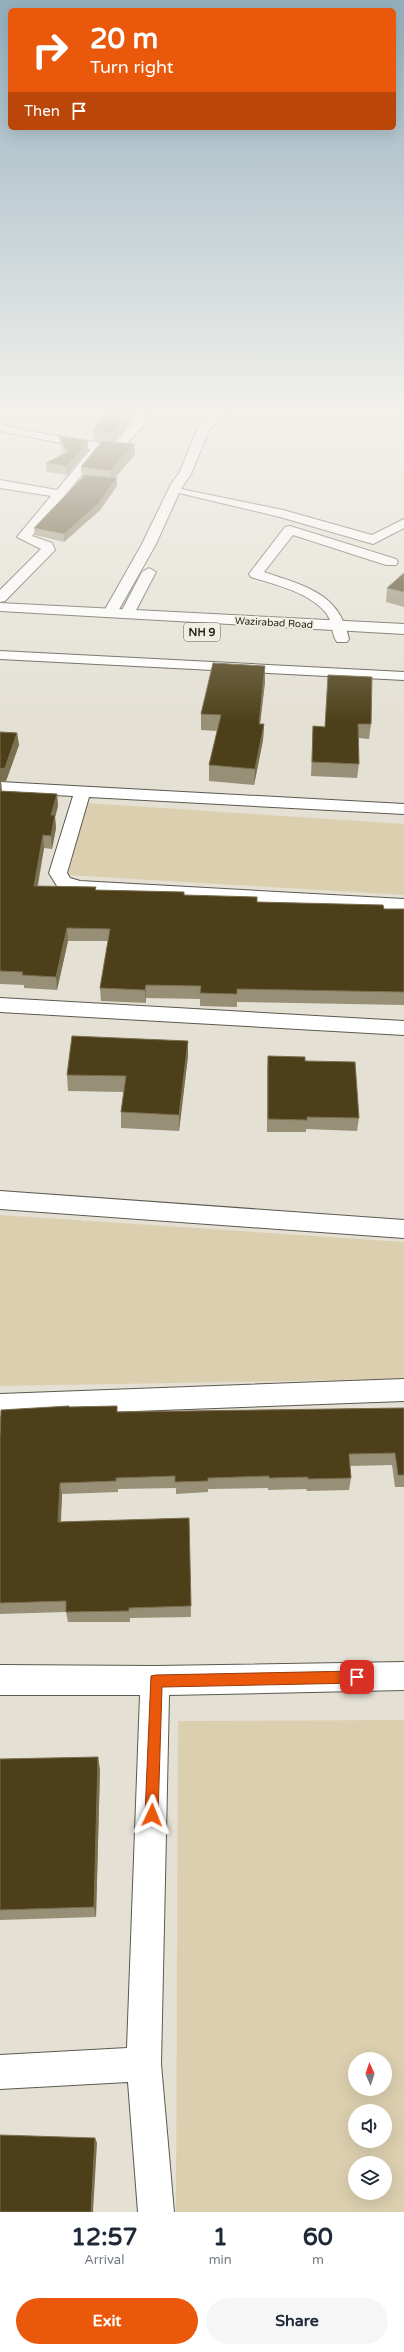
<!DOCTYPE html>
<style>
:root{--surface:#fff;--page:#f6f6f7;--text:#1f2937;--muted:#747a83;--accent:#ea580c}
body{margin:0;font-family:"Varela Round",sans-serif;background:var(--page);color:var(--text);height:100vh;display:flex;flex-direction:column;font-size:15px;white-space:nowrap}
*{box-sizing:border-box;margin:0}
p{font-size:13px;color:var(--muted)}
.icon{flex:none;width:22px;height:22px;fill:none;stroke:currentColor;stroke-width:2;stroke-linecap:round;stroke-linejoin:round}
.map{position:relative;height:2212px;overflow:hidden}
.details{display:flex;flex-direction:column;background:var(--surface);flex:1}
.details>*{flex:none}
.top-card{position:absolute;left:8px;top:8px;width:388px;height:122px;border-radius:6px;box-shadow:0 4px 16px #0002;background:#ea580c;color:#fff;overflow:hidden}
.needle{width:26px;rotate:357deg}
.controls{position:absolute;left:348px;top:2052px;display:grid;gap:8px}
.controls a{display:grid;place-items:center;width:44px;height:44px;border-radius:50%;background:var(--surface);box-shadow:0 4px 16px #0002;font-size:20px}
.pin{position:absolute;display:grid;place-items:center;width:34px;height:34px;color:#fff;margin:-17px;border-radius:8px;box-shadow:0 2px 6px #0006}
.me{position:absolute;width:44px;margin:-22px;rotate:2deg;stroke-linejoin:round;filter:drop-shadow(0 0 3px #0008)}
.turn{display:flex;align-items:center;gap:14px;height:84px;padding:0 16px;font-size:18px}
.turn .icon{width:52px;height:52px;stroke-width:2.5}
.turn b{display:block;font-size:28px;line-height:34px}
.then{display:flex;align-items:center;height:38px;padding:0 16px;background:#0003;gap:8px;font-size:15px}
.eta{display:flex;justify-content:space-evenly;align-items:center;height:68px;text-align:center}
.eta b{font-size:24px;font-weight:700;line-height:28px}
.primary-button{display:flex;gap:8px;margin-top:auto;padding:8px 16px}
.primary-button a{flex:1;height:46px;border-radius:24px;background:var(--accent);color:#fff;font-size:16px;font-weight:700;line-height:46px;text-align:center}
.primary-button a+a{background:var(--page);color:var(--text)}
.map>svg:first-child{display:block}
.green{fill:#dbcfaf;fill-rule:evenodd}
.lines{fill:none;stroke-linecap:round;stroke-linejoin:round}
.street-casing{stroke:#5d594f;stroke-width:2}
.highway-casing{stroke:#5d594f;stroke-width:2}
.street{fill:#fff;fill-rule:evenodd}
.highway{fill:#fff;fill-rule:evenodd}
.wall{fill:#989076}
.shaded-wall{fill:#7a6f51}
.building{fill:#4d3f19;stroke:#7a6f51}
.route{fill:#ea580c;stroke:#983908}
.labels{text-anchor:middle;stroke-width:4;stroke-linejoin:round;paint-order:stroke}
.far-street-label{font-size:10px;fill:#25241f;stroke:#f2ede1}
.shield{fill:#f2ede1;stroke:#626059;stroke-width:1}
.shield-label{font-size:11px;font-weight:bold;fill:#25241f}
</style>
<div class="map">
<svg width="404" height="2212" viewBox="0 0 404 2212">
<rect width="100%" height="100%" fill="#e4e0d4"/>
<!-- green -->
<g class="green">
<polygon points="87,803 404,824 404,895 68,875"/>
<polygon points="0,1215 404,1242 404,1379 0,1386"/>
<path d="M404,1720v492h-228l2,-491zM355,2059h30v30h-30zM355,2111h30v30h-30zM355,2163h30v30h-30z"/>
</g>
<g class="lines">
<!-- street casing -->
<g class="street-casing">
<g id="street">
<polygon points="146,414 152,417 150,419 119,452 102,450 32,536 52,543 55,550 5,601 0,602 0,590 41,549 17,537 51,496 0,488 0,480 57,490 91,449 0,431 0,424 27,431 112,445 142,415"/>
<polygon points="216,414 229,414 210,428 191,474 181,489 283,510 372,535 404,519 404,528 373,544 280,517 179,493 156,544 117,613 115,616 105,616 103,613 142,544 171,484 179,473 199,426"/>
<path d="M290,526l106,33 2,3 -2,3h-10l-93,-30 -29,37c40,14 75,20 85,67l-2,3h-10c-6,-8 -4,-20 -11,-29 -17,-21 -50,-28 -75,-36l-2,-3 36,-47z"/>
<polygon points="149,568 156,572 134,614 132,617 122,617 120,614 142,572"/>
<polygon points="0,651 404,672 404,680 0,659"/>
<polygon points="0,782 404,804 404,814 89,797 67,873 70,878 80,881 404,899 404,911 72,891 57,886 49,873 73,796 0,792"/>
<polygon points="0,998 404,1021 404,1035 0,1012"/>
<polygon points="0,1191 404,1220 404,1238 0,1209"/>
<polygon points="404,1379 404,1401 0,1416 0,1394"/>
<polygon points="404,1662 404,1690 169,1695 161,2064 174,2212 138,2212 128,2082 0,2089 0,2055 127,2048 140,1695 0,1695 0,1665 155,1666"/>
</g>
</g>
<!-- highway casing -->
<g class="highway-casing">
<polygon id="highway" points="0,603 404,624 404,634 0,611"/>
</g>
<!-- street -->
<use href="#street" class="street"/>
<!-- highway -->
<use href="#highway" class="highway"/>
</g>
<!-- wall -->
<g class="wall">
<polygon points="93,430 124,431 113,442 134,444 135,455 114,478 117,478 117,486 100,510 64,542 35,535 34,528 82,478 81,467 101,442 94,441"/>
<polygon points="59,436 88,450 67,475 47,472 46,463 64,453 60,444"/>
<polygon points="404,573 404,607 386,602 387,588"/>
<polygon points="265,666 265,682 260,724 264,724 263,740 254,785 209,781 209,765 217,731 201,730 201,714"/>
<polygon points="328,675 371,724 369,739 359,738 359,764 357,778 311,776 313,726 325,727"/>
<polygon points="0,732 17,733 19,745 6,781 1,782 2,791 57,794 58,806 55,817 56,828 52,849 44,848 38,886 96,887 96,890 184,895 257,902 384,909 404,909 404,1005 237,1002 237,1007 200,1006 200,999 146,998 146,1003 101,1001 100,988 108,941 68,941 57,990 24,988 24,985 0,984"/>
<polygon points="188,1056 179,1131 121,1128 121,1112 124,1092 68,1091 67,1075"/>
<polygon points="268,1056 305,1061 359,1118 357,1131 306,1129 306,1132 267,1132 267,1069"/>
<polygon points="69,1407 118,1412 404,1408 404,1487 395,1487 392,1465 350,1466 351,1478 349,1490 307,1491 306,1489 268,1490 268,1488 208,1489 208,1492 176,1494 176,1488 118,1489 118,1492 62,1494 61,1522 189,1518 191,1617 130,1618 130,1622 68,1622 66,1612 0,1614 0,1437"/>
<polygon points="0,1759 100,1769 96,1917 0,1920"/>
</g>
<!-- shaded-wall -->
<g class="shaded-wall">
<polygon points="128,414 135,414 124,431 111,443 111,433"/>
<polygon points="88,441 88,450 67,475 67,466"/>
<polygon points="134,444 135,455 111,482 110,471"/>
<polygon points="117,478 117,486 100,510 64,542 64,534"/>
<polygon points="265,666 265,682 258,740 259,724"/>
<polygon points="264,724 263,740 254,785 255,769"/>
<polygon points="17,733 19,745 6,781 1,782 2,794 0,800 0,769"/>
<polygon points="57,794 58,806 55,817 56,828 52,849 51,836 51,815"/>
<polygon points="43,835 44,848 35,898 34,886"/>
<polygon points="67,928 68,941 57,990 56,977"/>
<polygon points="146,985 146,1003 145,990"/>
<polygon points="188,1041 188,1056 179,1131 179,1115"/>
<polygon points="60,1483 62,1494 60,1533 58,1522"/>
<polygon points="98,1757 100,1769 96,1917 94,1907"/>
<polygon points="95,2138 97,2143 93,2212 91,2212"/>
</g>
<!-- building -->
<g class="building">
<polygon points="104,414 128,414 124,420 111,433 93,430"/>
<polygon points="59,436 88,441 67,466 46,463 67,452"/>
<polygon points="102,441 134,444 110,471 81,467"/>
<polygon points="85,475 117,478 99,503 64,534 34,528"/>
<polygon points="404,573 404,592 387,588"/>
<polygon points="213,663 265,666 259,724 264,724 255,769 209,765 221,715 201,714"/>
<polygon points="328,675 372,677 371,724 358,724 359,764 312,762 313,726 325,727"/>
<polygon points="0,732 17,733 5,768 0,769"/>
<polygon points="0,791 57,794 51,815 55,815 51,836 43,835 34,886 96,887 95,890 184,892 184,895 257,897 257,902 383,905 384,909 404,909 404,992 237,989 237,994 200,993 201,986 146,985 145,990 100,988 110,929 67,928 56,977 22,975 23,972 0,971"/>
<polygon points="72,1036 188,1041 179,1115 121,1112 126,1076 67,1075"/>
<polygon points="268,1056 305,1057 305,1061 355,1062 359,1118 307,1117 307,1120 268,1119"/>
<polygon points="69,1406 69,1407 117,1406 117,1412 404,1408 404,1475 398,1475 395,1453 349,1454 351,1478 308,1479 308,1477 269,1478 269,1476 208,1478 208,1481 175,1482 175,1476 116,1478 116,1481 60,1483 58,1522 189,1518 191,1606 129,1608 129,1611 66,1612 66,1601 0,1603 0,1437 1,1410"/>
<polygon points="98,1757 94,1907 0,1910 0,1759"/>
<polygon points="0,2135 95,2138 91,2212 0,2212"/>
</g>
<!-- sky -->
<linearGradient id="sky" x2="0" y2="1"><stop stop-color="#93aebd"/><stop offset="0.57" stop-color="#f3f1ec"/><stop offset="1" stop-color="#f3f1ec" stop-opacity="0"/></linearGradient>
<rect width="404" height="723" fill="url(#sky)"/>
<!-- route -->
<polygon class="route" points="357,1671 362,1673 364,1677 362,1682 357,1683 162,1687 158,1815 156,1820 152,1821 147,1820 145,1815 151,1676 156,1675"/>
<g class="labels">
<!-- far-street labels -->
<g class="far-street-label">
<text transform="translate(274 622) rotate(3)" y="4">Wazirabad Road</text>
</g>
<!-- shield labels -->
<rect class="shield" x="184" y="623" width="36" height="18" rx="3"/>
<g class="shield-label">
<text x="202" y="636">NH 9</text>
</g>
</g>
</svg>
<div class="controls">
<a><svg class="needle" viewBox="-14 -14 28 28"><path d="M0-13l5 13h-10z" fill="#e53935"/><path d="M0 13l5-13h-10z" fill="#747a83"/></svg></a>
<a><svg class="icon" aria-label="sound" viewBox="0 0 24 24"><path d="M4 9h4l5-4v14l-5-4H4zM17 9q2 3 0 6"/></svg></a>
<a><svg class="icon" aria-label="layers" viewBox="0 0 24 24"><path d="M12 4l9 5-9 5-9-5zM3 14l9 5 9-5"/></svg></a>
</div>
<div class="pin" style="left:357px;top:1677px;background:#d93025"><svg class="icon" aria-label="arrive" viewBox="0 0 24 24"><path d="M6 21V4h12l-3 4 3 4H6"/></svg></div>
<svg class="me" style="left:152px;top:1815px" viewBox="-20 -20 40 40"><path d="M0-17L14 15 0 8-14 15z" fill="#ea580c" stroke="#fff" stroke-width="4"/></svg>
<div class="top-card">
<div class="turn"><svg class="icon" aria-label="right" viewBox="0 0 24 24"><path d="M7 20v-9h11M14 6l5 5-5 5"/></svg><div><b>20 m</b>Turn right</div></div>
<div class="then">Then<svg class="icon" aria-label="arrive" viewBox="0 0 24 24"><path d="M6 21V4h12l-3 4 3 4H6"/></svg></div>
</div>
</div>
<section class="details">
<div class="eta">
<div><b>12:57</b><p>Arrival</p></div>
<div><b>1</b><p>min</p></div>
<div><b>60</b><p>m</p></div>
</div>
<div class="primary-button"><a>Exit</a><a>Share</a></div>
</section>
